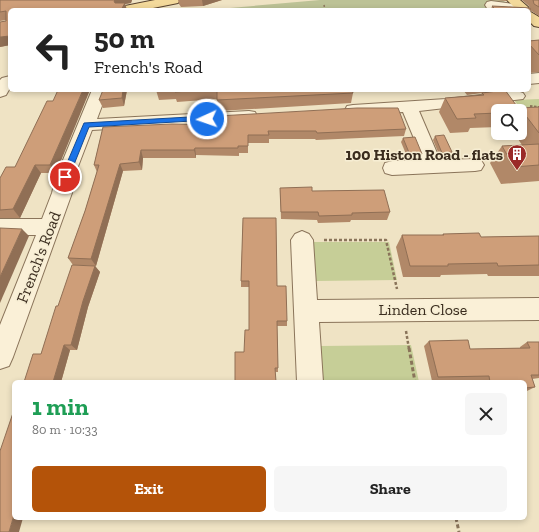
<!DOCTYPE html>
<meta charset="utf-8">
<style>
:root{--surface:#fff;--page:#f6f6f6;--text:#222;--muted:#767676;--accent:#b45309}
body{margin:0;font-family:"Zilla Slab",serif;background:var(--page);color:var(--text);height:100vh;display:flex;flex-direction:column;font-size:15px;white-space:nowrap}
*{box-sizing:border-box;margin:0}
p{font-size:13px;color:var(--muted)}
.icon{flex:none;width:22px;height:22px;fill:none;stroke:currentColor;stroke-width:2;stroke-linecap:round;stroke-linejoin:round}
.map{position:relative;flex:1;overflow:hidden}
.sheet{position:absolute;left:12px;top:380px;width:515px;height:140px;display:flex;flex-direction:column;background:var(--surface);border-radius:6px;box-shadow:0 2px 6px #0003}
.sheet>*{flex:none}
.top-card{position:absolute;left:8px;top:8px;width:523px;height:84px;border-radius:6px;box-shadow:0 2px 6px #0003;background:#fff;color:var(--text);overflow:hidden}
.tools{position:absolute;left:491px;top:104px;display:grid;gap:8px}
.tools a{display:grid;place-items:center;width:36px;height:36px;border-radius:6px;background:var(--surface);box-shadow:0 2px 6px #0003;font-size:20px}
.pin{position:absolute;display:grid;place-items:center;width:34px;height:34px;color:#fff;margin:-17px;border:2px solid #fff;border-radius:50%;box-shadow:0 1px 4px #0007}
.me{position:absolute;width:44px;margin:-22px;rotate:267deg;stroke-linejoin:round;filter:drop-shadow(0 0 3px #0008)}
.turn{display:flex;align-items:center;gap:14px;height:84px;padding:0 20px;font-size:18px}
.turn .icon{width:52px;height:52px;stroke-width:2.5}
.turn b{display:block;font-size:28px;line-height:34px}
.round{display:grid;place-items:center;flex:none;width:42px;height:42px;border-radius:6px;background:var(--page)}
.summary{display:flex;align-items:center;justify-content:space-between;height:68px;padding:0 20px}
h1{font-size:24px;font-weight:700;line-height:30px;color:#1e9e55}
.action{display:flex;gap:8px;margin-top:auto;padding:8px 20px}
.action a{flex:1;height:46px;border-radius:6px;background:var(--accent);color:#fff;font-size:16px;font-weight:700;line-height:46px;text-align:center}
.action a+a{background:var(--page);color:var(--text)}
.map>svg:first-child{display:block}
.green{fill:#c6ce97}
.cemetery{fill:#bcc296}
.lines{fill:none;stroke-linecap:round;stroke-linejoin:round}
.minor-casing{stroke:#8a745a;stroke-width:2}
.major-casing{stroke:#58422e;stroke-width:2}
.path-far3{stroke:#8a745a;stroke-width:1.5;stroke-dasharray:2 1.5;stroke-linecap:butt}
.path-far2{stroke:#8a745a;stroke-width:2;stroke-dasharray:2.5 1.5;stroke-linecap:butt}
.path-far1{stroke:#8a745a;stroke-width:2.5;stroke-dasharray:3 2;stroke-linecap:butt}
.path{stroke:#8a745a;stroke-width:3;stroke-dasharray:4 2.5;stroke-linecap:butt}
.minor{fill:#faf0d7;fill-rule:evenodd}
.major{fill:#f3d99b;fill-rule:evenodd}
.wall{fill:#b18868}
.shaded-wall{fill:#906f55}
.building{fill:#ce9e79;stroke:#906f55}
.route{fill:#1a73e8;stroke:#114b97}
.labels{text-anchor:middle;stroke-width:3;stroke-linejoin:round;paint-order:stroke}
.poi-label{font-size:16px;font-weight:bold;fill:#3a2c1e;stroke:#f6edd3;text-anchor:end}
.street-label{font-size:16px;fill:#3a2c1e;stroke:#f6edd3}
</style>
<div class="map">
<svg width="539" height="532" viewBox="0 0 539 532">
<rect width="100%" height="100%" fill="#efe3c4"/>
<!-- green -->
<g class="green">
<polygon points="539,99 539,123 532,124 514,100"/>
<polygon points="313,242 389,242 397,280 316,281"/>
<polygon points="411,345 419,382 323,382 321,346"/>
</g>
<!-- cemetery -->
<polygon class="cemetery" points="320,0 503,0 512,9 489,7 486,10 207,10"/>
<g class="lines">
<!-- minor casing -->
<g class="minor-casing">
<g id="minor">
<polygon points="491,1 522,5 526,6 528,9 498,10 487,8 485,5 487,2"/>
<polygon points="539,73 539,83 529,84 529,74"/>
<polygon points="10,76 10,88 6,95 0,97 0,80 2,78"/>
<polygon points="92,90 108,90 97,119 249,111 255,112 257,116 255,120 249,121 92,130 74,177 72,193 13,357 9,366 0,369 0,325 36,235 0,235 0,219 42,219 52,193 56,177"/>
<polygon points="517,91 523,93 525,96 523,99 419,111 440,160 475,159 481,160 484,165 481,170 475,171 392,175 385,173 383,168 385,163 392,161 423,160 403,112 353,115 347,114 345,110 347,106 353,105 446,99"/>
<polygon points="302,231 309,234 313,240 317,300 539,298 539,320 319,322 323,382 297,382 291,240 295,234"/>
</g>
</g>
<!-- major casing -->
<g class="major-casing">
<g id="major">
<polygon points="155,0 180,0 178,3 143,10 118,10 120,7"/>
<polygon points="507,0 520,0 528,7 529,11 539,17 539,27 534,26 529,21 529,10 517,10"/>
</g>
</g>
<!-- path-far3 -->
<polyline class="path-far3" points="324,5 325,10"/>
<!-- path-far2 -->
<polyline class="path-far2" points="530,106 539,107"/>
<!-- path-far1 -->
<g class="path-far1">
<polyline points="324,240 386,240 397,289"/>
<polyline points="406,331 409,349"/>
</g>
<!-- path -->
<g class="path">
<polyline points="409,348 415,382"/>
<polyline points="456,518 459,532"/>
</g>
<!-- minor -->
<use href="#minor" class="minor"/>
<!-- major -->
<use href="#major" class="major"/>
</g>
<!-- wall -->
<g class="wall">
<polygon points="0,0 132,0 131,3 125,4 127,10 10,10 10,45 0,47 6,21 6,20 0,21"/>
<polygon points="178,0 222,0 203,6 181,7 179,4"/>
<polygon points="494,0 507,0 506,1"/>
<polygon points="522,0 539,0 539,16 530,10 529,6"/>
<polygon points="492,6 530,8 530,14 529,15 529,10 491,10"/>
<polygon points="539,40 539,72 529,73 529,41"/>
<polygon points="127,90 124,106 103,108 99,100"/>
<polygon points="156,90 352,90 353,93 351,103 219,111 217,99 177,102 176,99 159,100"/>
<polygon points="463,90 490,90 489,92 519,109 520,108 539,107 539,181 501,184 490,163 502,146 522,145 514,133 520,133 520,111 498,111 498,127 470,128 468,132 450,133 439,112 445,98 480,95 482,93 467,95"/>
<polygon points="53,101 56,173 41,173 20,218 0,218 0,178 15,167"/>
<polygon points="103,127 406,129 404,136 316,140 315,139 269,139 269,143 248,143 248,153 239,153 239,156 196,155 196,158 143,158 142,170 123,171 96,266 95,266 100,272 88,307 77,350 70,350 61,382 24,382 41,354 58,306 93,266 73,265 68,258 85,211 97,172 94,165"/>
<polygon points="435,136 452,152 450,156 440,157 433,140"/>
<polygon points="403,138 422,154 420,158 408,159 401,142"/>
<polygon points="280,188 312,191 390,212 387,220 351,220 350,222 318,223 317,220 281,219"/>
<polygon points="243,218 277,286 287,321 287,326 277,326 278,372 276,372 244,352 249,330 249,287 241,287 241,281"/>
<polygon points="443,234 481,237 539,236 539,276 488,276 487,274 441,275 440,277 403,277 396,247 402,235 442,235"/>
<polygon points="429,341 470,349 520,348 520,347 527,342 539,342 539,378 532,379 535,387 527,391 525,391 525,382 482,382 482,380 432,381 424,346"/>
</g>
<!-- shaded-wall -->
<g class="shaded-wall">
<polygon points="115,0 132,0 131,3 125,4 127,10 117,9 114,1"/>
<polygon points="202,0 222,0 203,6"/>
<polygon points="10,36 10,45 0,47 0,37"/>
<polygon points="83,90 90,90 56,173 50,165"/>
<polygon points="123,90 127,90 124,106 122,98"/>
<polygon points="195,148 196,155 196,158 194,150"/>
<polygon points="141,150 143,158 142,170 139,162"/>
<polygon points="120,164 123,171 96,266 91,259"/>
<polygon points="35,165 41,173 20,218 13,209"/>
<polygon points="22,229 29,236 0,303 0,277"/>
<polygon points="95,266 100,272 88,307 77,350 71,345 83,301"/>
<polygon points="64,345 70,350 61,382 53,382"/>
<polygon points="14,515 14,518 23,518 19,532 9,532"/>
</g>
<!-- building -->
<g class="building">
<polygon points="0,0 115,0 114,1 115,3 125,3 121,10 10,10 10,36 0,37 0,22 6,21 6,11 0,12"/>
<polygon points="533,0 539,0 539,7 534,4"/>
<polygon points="492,6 530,8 530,14 529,14 529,10 496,10"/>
<polygon points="539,40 539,55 529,44 529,41"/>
<polygon points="58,90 83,90 50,165 35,165 13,209 0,210 0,178 6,167 15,167 47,101 53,101"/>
<polygon points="103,90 123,90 122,98 99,100"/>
<polygon points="175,90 202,90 175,92"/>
<polygon points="217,90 352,90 353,93 217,100"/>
<polygon points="505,90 519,109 518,111 498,111 498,113 474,114 476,118 457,119 445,98 484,95 482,93"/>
<polygon points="539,107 539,133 520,108"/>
<polygon points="357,108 398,108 406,129 317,133 316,131 268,131 269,135 248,135 248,146 238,146 238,148 195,148 194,150 141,150 139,162 120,164 91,259 68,258 85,211 99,165 94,165 103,127 172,124 219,125 218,116"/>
<polygon points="444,135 452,152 442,153 435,136"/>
<polygon points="415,137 422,154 410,155 403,138"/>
<polygon points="539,144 539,165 514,167 502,146"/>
<polygon points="312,187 312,191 384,190 390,212 352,213 352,215 319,216 318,212 281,212 280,188"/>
<polygon points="243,218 276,218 277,286 286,286 287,321 277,321 278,368 275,368 276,382 235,382 235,352 244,352 245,330 249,330 249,281 241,281"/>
<polygon points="0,228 22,229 0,277"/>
<polygon points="479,233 481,237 539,236 539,265 498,266 497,263 448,264 448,266 410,266 402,235 444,235 443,234"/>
<polygon points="72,265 95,266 83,301 71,345 64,345 53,382 24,382 33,354 41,354 56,306 58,306"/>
<polygon points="468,340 470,349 530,348 527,342 539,342 539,375 531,375 535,387 525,388 525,382 515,382 515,381 490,382 489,376 438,377 429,341"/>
<polygon points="14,410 14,515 9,532 0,532 0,451"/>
</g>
<!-- route -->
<polygon class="route" points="207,116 210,119 209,120 89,127 69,177 65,180 61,177 84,123"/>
<!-- icons -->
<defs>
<g id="building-pin" transform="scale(1)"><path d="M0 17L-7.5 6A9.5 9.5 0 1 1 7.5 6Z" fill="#9a2a28" stroke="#f6edd3"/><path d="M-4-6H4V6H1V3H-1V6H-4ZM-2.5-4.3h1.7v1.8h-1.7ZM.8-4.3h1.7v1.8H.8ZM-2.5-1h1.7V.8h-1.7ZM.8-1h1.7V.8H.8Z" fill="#fff"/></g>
</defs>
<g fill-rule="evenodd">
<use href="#building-pin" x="517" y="154"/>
</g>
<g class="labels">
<!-- poi labels -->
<g class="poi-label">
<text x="503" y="160">100 Histon Road - flats</text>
</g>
<!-- street labels -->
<g class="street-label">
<text transform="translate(38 257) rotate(-69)" y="6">French's Road</text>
<text x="423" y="315">Linden Close</text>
</g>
</g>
</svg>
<div class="tools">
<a><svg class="icon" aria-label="search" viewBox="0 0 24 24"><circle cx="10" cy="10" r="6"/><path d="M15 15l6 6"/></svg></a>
</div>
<div class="pin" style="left:65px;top:177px;background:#d93025"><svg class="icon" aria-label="arrive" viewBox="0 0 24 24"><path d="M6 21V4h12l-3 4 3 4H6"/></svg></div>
<svg class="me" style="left:207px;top:119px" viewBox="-20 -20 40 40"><circle r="17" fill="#1a73e8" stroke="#fff" stroke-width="3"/><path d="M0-11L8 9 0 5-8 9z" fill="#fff"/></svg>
<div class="top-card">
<div class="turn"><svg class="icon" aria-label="left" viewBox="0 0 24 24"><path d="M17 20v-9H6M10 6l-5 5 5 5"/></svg><div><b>50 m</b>French's Road</div></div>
</div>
<section class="sheet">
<div class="summary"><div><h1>1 min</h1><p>80 m · 10:33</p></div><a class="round"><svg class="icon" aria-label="close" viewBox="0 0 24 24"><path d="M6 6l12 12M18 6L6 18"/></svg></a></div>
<div class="action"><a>Exit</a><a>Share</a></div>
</section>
</div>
